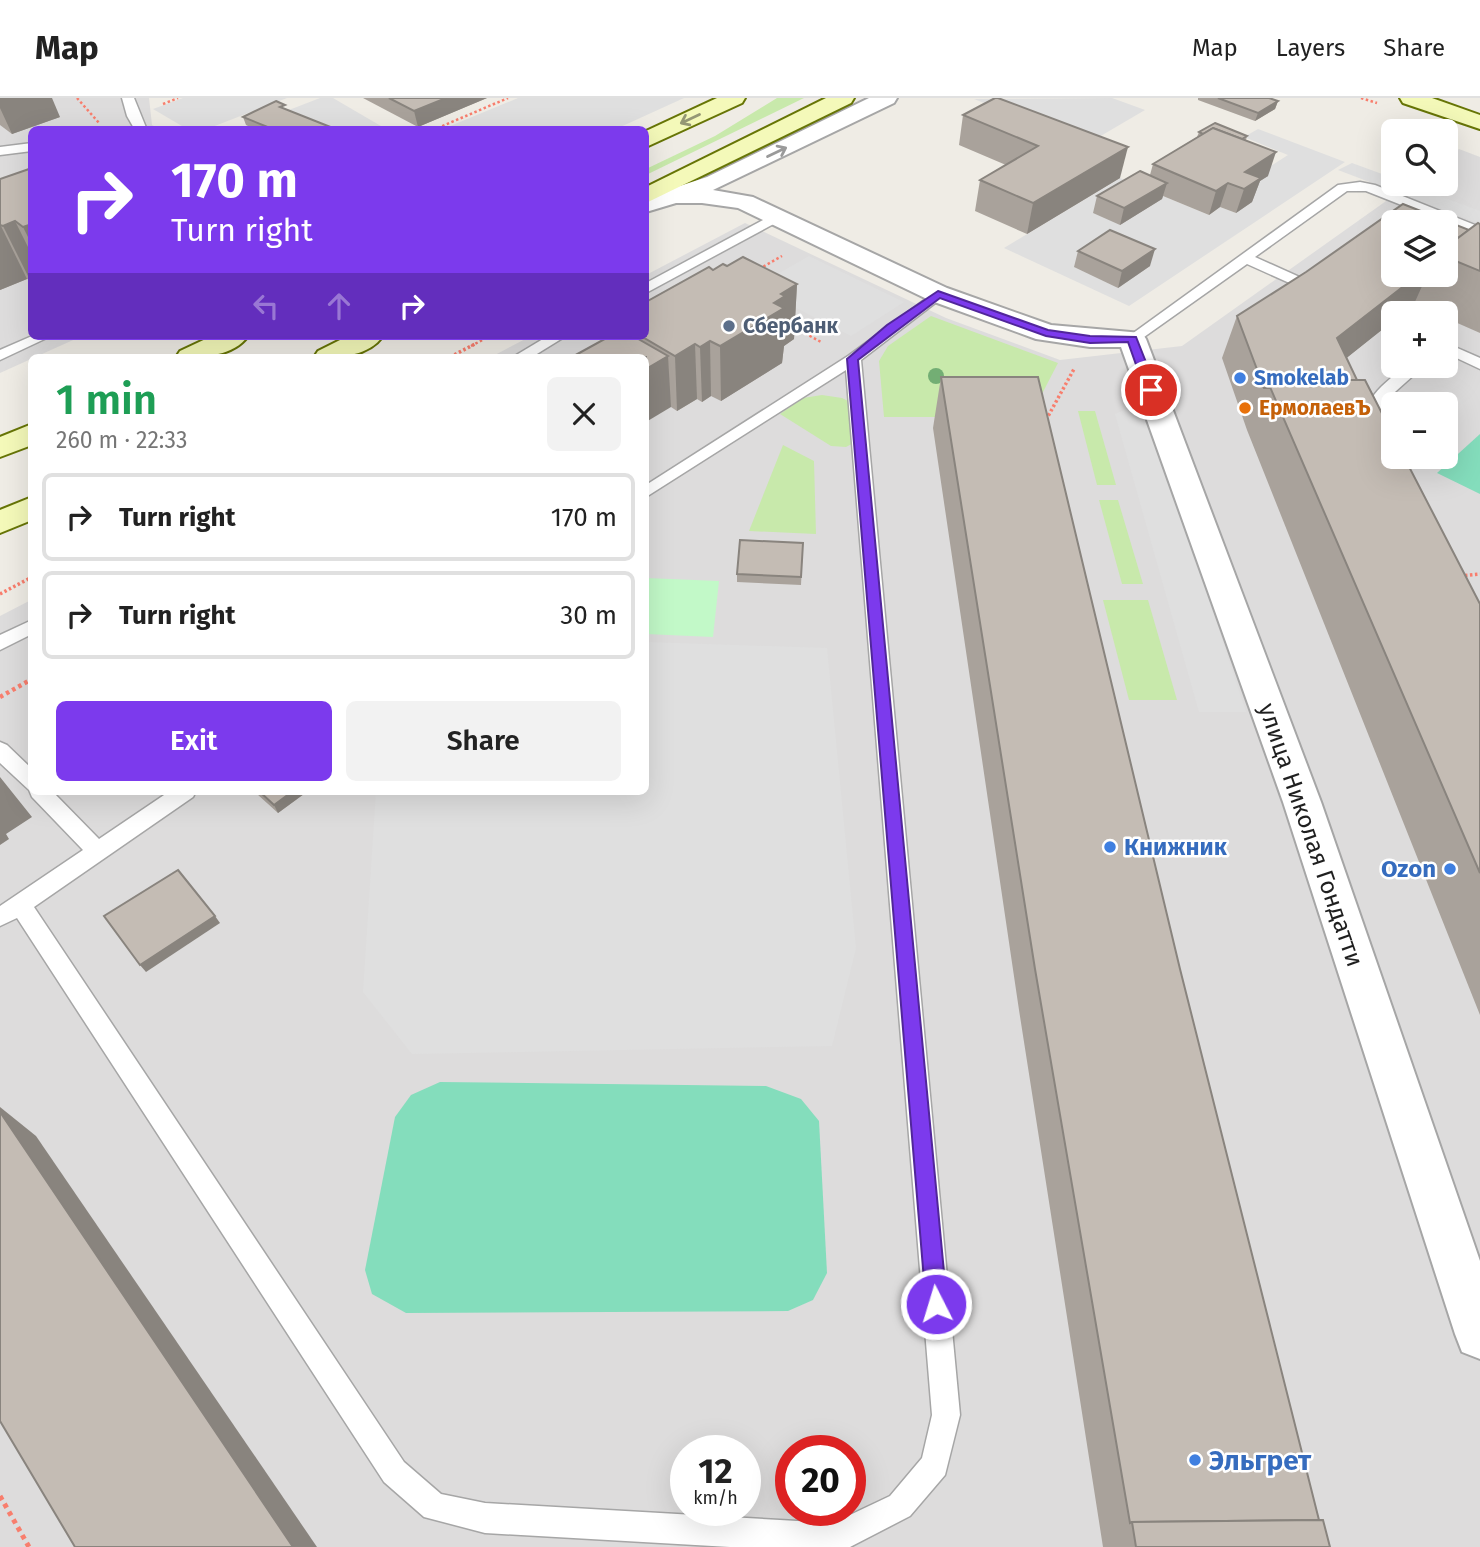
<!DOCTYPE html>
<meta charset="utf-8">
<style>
:root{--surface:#fff;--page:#f2f2f2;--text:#222;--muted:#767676;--line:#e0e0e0;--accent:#7c3aed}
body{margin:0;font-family:"Fira Sans",sans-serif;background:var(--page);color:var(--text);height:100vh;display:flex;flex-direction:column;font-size:26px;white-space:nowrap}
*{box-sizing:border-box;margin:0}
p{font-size:23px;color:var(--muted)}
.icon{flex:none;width:38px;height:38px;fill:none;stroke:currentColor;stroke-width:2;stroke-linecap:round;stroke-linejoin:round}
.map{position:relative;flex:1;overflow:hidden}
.side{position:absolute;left:28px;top:256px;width:621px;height:441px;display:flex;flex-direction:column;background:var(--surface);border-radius:10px;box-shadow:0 7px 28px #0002}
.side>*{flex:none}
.banner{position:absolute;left:28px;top:28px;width:621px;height:214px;border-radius:10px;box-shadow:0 7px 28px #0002;background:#7c3aed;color:#fff;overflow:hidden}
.fabs{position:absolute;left:1381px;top:21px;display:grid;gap:14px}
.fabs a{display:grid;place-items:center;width:77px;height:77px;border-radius:10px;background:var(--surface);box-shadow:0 7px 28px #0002;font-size:35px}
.speed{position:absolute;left:670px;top:1337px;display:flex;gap:14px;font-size:35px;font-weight:700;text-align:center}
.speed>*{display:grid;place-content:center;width:91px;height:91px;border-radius:50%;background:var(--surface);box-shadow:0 7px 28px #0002;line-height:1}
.speed small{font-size:18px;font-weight:400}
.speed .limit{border:10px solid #d22;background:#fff;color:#111}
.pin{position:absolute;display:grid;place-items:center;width:60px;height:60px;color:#fff;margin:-30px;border:4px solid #fff;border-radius:50%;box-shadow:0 2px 7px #0007}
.me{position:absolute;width:77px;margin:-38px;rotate:355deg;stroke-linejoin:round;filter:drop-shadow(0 0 5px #0008)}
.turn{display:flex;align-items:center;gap:24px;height:147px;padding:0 28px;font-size:32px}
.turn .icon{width:91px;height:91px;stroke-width:2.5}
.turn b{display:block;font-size:49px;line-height:60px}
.lanes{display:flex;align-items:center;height:66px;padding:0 28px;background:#0003;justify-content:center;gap:35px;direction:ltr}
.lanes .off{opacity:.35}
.round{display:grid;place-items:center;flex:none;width:74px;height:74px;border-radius:10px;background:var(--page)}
.head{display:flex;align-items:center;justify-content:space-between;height:119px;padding:0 28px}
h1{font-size:42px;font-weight:600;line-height:52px;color:#1e9e55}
.primary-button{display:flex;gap:14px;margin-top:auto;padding:14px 28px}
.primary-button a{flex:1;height:80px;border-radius:10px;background:var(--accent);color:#fff;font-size:28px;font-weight:600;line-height:80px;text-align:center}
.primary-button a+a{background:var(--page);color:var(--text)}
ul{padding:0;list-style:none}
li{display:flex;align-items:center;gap:21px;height:88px;margin:0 14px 10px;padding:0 14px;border:4px solid var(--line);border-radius:10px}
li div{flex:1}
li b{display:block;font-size:26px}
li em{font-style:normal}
header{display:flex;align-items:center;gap:42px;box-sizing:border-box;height:98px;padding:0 35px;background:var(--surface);border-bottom:2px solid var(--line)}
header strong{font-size:33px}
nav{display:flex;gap:38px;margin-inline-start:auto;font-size:24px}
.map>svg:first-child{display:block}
.residential{fill:#dddcdc;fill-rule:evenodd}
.grass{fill:#c8e9ab}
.park{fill:#c2f9c8}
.pitch{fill:#84ddbc}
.parking{fill:#dfdfdf}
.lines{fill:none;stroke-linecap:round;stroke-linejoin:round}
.service-casing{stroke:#a6a6a6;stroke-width:3}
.minor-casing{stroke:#a6a6a6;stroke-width:4}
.secondary-casing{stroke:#677506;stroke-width:4}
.path-far3{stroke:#f87e6d;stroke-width:2.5;stroke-dasharray:2.5 2.5;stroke-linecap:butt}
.path-far2{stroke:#f87e6d;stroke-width:3.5;stroke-dasharray:2.5 2.5;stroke-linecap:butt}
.path-far1{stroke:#f87e6d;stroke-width:4.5;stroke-dasharray:3.5 3.5;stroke-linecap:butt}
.path{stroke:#f87e6d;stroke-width:5;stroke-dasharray:4.5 4.5;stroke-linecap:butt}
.service{fill:#fff;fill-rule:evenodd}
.minor{fill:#fff;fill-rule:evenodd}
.secondary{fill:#f4f9b9;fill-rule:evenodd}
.tree{fill:#73ae74}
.wall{fill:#a9a29b;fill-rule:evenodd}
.shaded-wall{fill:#89847e}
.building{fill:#c4bcb4;stroke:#89847e;stroke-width:2}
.oneway{stroke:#949774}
.oneway2{stroke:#9a9a9a}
.route{fill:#7c3aed;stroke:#51269a;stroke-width:2}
.service-dot{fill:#5c6f8a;stroke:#fff;stroke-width:2.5}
.shop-dot{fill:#3f7fe0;stroke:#fff;stroke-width:2.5}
.food-dot{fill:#e8710a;stroke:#fff;stroke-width:2.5}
.labels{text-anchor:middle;stroke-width:5;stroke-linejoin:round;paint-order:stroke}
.far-service-label{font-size:21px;font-weight:bold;fill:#4e5e75;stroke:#fff;text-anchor:start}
.far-shop-label{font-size:21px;font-weight:bold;fill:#366cbe;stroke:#fff;text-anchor:start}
.far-food-label{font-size:21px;font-weight:bold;fill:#c56008;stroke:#fff;text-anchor:start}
.street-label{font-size:24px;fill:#1f1f1f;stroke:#fff}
.shop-label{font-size:24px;font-weight:bold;fill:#366cbe;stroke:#fff;text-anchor:start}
.near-shop-label{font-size:28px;font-weight:bold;fill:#366cbe;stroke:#fff;text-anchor:start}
</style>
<header>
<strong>Map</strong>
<nav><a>Map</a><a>Layers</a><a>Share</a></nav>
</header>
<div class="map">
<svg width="1480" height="1449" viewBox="0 0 1480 1449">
<rect width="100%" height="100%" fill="#efece5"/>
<!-- residential -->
<g class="residential">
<polygon points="0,0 149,0 152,27 159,31 32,32 32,238 82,238 0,275"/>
<path d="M1459,51l21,8v1390h-1480v-931l31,-16 1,191h614v-434h-155l40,-21h115v-61l99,-52 201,95 114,42 122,-14 228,-162h36v-25zM1393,124h53v53h-53zM1393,215h53v53h-53zM1393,306h53v53h-53zM686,1353h60v59h-60zM791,1353h59v59h-59z"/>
</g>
<!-- grass -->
<g class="grass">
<polygon points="777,0 804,0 646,77 646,71 715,38"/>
<polygon points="931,218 1058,265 1030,319 884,319 879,263 888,248"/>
<polygon points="822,297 842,300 856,307 861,341 846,349 831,348 780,316 803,300"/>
<polygon points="1078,313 1095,313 1116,387 1097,387"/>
<polygon points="783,347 814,363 816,436 749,433"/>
<polygon points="1099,402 1118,402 1143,486 1122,486"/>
<polygon points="1103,502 1148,502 1177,602 1129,602"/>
</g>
<!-- park -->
<polygon class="park" points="646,480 719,483 713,539 646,536"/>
<!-- pitch -->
<g class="pitch">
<polygon points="1480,336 1480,396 1437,375"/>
<polygon points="440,984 766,988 801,1001 819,1023 827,1175 813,1202 788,1213 406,1215 372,1196 365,1172 395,1019 411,997"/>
</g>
<!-- parking -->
<g class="parking">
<polygon points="183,0 287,0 207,31 187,31 153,11"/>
<polygon points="320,0 333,0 386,31 330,31 289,12"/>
<polygon points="518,0 684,0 616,31 443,31"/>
<polygon points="1112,0 1145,12 1087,46 974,1"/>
<polygon points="1258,31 1345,64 1129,208 1004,150 1120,80 1209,117 1220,109 1236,115 1260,75 1288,57 1244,39"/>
<polygon points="1352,65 1393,80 1393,86 1408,86 1480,113 1480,126 1338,72"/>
<polygon points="809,158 904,204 851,238 755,189"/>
<polygon points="1144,304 1246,614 1199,614 1115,316"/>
<polygon points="646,544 827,550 856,850 832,948 412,956 363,894 376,693 646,693"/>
</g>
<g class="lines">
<!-- service casing -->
<g class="service-casing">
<g id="service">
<polygon points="122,0 134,0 147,32 135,32 127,18"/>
<polygon points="32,45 32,53 0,57 0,49"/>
<polygon points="1360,84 1375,87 1480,129 1480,138 1366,93 1347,93 1255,159 1324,190 1324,196 1314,196 1247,166 1137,244 1127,244 1125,241 1338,87"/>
<polygon points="776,115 783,119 781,122 646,195 646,185"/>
<polygon points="938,192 943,193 943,199 861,262 960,1317 945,1377 910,1418 850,1449 730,1449 485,1435 424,1419 384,1384 17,820 0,828 0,808 83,752 32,699 29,692 0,665 0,644 7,647 32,671 32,693 52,693 99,741 170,693 196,693 193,699 34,809 404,1364 441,1396 485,1405 833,1425 890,1398 922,1360 932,1317 846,272 646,399 646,387 848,258"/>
<polygon points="32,238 51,238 0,262 0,252"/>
<polygon points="548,238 566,238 532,259 513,259"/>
<polygon points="1446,245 1480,260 1480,271 1446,255"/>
<path d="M1407,268h17l-38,34 -5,34h-12c-15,-30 17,-53 38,-68z"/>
<polygon points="32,522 32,536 0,552 0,537"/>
</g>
</g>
<!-- minor casing -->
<g class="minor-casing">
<polygon id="minor" points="869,0 897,0 894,5 713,92 753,99 947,190 1051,227 1142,235 1146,241 1321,704 1480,1163 1480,1261 1462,1254 1455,1236 1283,704 1121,249 1090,249 1036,241 929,202 738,110 702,105 676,105 646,114 646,99 707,79"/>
</g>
<!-- secondary casing -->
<g class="secondary-casing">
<g id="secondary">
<polygon points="717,0 745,0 742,5 646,49 646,33"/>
<polygon points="826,0 854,0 851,5 646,105 646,89"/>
<polygon points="1400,0 1432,0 1480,17 1480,31 1403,5"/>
<path d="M212,238h36c-16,22 -48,21 -72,21l4,-6z"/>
<path d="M348,238h35c-16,22 -45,21 -69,21l4,-6z"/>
<polygon points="32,326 32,347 0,359 0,339"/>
<polygon points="32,399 32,422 0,435 0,412"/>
</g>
</g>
<!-- path-far3 -->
<g class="path-far3">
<polyline points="77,0 100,26"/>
<polyline points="1361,0 1377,5"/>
<polyline points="163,6 178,0"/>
<polyline points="433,32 508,0"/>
<polyline points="759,171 782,158"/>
<polyline points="792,228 821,244"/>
<polyline points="471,248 490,238"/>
</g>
<!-- path-far2 -->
<g class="path-far2">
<polyline points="450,259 475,246"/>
<polyline points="1046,322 1074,271"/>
<polyline points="1460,478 1480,476"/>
<polyline points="0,496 32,479"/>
</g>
<!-- path-far1 -->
<polyline class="path-far1" points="0,599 32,581"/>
<!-- path -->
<polyline class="path" points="0,1398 29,1449"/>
<!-- service -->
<use href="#service" class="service"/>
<!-- minor -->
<use href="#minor" class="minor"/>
<!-- secondary -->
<use href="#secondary" class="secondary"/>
</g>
<!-- trees -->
<circle class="tree" cx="936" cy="278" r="8"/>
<!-- wall -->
<g class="wall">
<polygon points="0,0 60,19 12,36 0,27"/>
<polygon points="363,0 487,0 418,29"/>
<polygon points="1198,0 1269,0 1278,3 1275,11 1255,23 1198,2"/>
<polygon points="286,12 338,32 256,32 246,27 243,19"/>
<polygon points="963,17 1120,80 1027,136 975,113 980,82 1006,67 959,47"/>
<polygon points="1199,34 1247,38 1246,42 1268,78 1260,83 1252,104 1236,115 1220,109 1209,117 1163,98 1162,101 1120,127 1093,115 1097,98 1150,77 1153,66 1197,39"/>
<polygon points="32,70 32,182 30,182 27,181 0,192 0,81"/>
<path d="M1403,106l66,26 9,-7 2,1v109l-34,-15v-5h-11l-21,-9 -12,9h-9v8l-47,37 11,22h8l28,55v22h11l76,147v411l-233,-585 -25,-72 15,-42 69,-44zM1393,124h53v53h-53z"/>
<polygon points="1078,153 1150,168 1118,190 1074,169"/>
<polygon points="727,168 797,186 794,241 784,248 782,265 721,303 711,298 702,304 697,301 677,313 671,309 610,238 646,238 713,172"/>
<polygon points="941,279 1180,871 1319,1422 1330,1449 1103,1449 1019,912 933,330"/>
<polygon points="803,445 801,487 737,484 737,476"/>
<polygon points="256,693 308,693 278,715 257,696"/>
</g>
<!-- shaded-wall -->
<g class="shaded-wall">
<polygon points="0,0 52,0 60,19 12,36 0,10"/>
<polygon points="446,0 487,0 418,29 414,13"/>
<polygon points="1278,3 1275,11 1255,23 1258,15"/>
<polygon points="1128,49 1120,80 1027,136 1033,105"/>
<polygon points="1276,54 1268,78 1260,83 1252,104 1236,115 1244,91 1245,74"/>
<polygon points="1167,85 1162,101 1120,127 1124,110"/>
<polygon points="1228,85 1220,109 1209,117 1216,93"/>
<polygon points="15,123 32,157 32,182 30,182 3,128"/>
<polygon points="0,126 27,181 0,192"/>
<polygon points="32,126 32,147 23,129"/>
<polygon points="1155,151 1150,168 1118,190 1122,173"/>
<polygon points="1418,177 1427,177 1414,206 1402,215 1393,215 1393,223 1319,282 1337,240"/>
<polygon points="797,186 794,241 784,248 782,265 721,303 720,248 774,205 781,196"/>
<polygon points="710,243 711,298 702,304 700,249"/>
<polygon points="695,246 697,301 677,313 675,258"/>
<polygon points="668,258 671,309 646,324 646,271"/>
<polygon points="0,679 32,719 6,736 9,741 0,747"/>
<polygon points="293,693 308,693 278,715 274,707"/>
<polygon points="215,818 220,825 146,874 140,867"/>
<polygon points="0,1009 36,1038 317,1449 293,1449 0,1014"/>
</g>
<!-- building -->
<g class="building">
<polygon points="389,0 446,0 414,13"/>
<polygon points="995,0 998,0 1128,49 1033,105 980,82 1038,48 963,17"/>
<polygon points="1218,0 1269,0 1278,3 1258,15"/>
<polygon points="276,3 285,7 280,9 338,32 275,32 243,19"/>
<polygon points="1215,25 1247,38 1242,41 1213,30 1203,36 1199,34"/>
<polygon points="1213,30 1276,54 1245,74 1261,80 1244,91 1228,85 1216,93 1153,66"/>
<polygon points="32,70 32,126 23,129 15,123 3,128 0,127 0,81"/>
<polygon points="1140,73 1167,85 1124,110 1097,98"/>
<polygon points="1403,106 1469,132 1446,149 1446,124 1393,124 1393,177 1418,177 1337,240 1357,282 1267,282 1271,290 1264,290 1237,218 1306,174"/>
<polygon points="1478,125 1480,126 1480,173 1446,159 1446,149"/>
<polygon points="1110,132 1155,151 1122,173 1078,153"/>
<polygon points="743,159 797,186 781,196 785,198 774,205 784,210 720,248 710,243 700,249 695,246 675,258 641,238 646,238 646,209 647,209 646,204 709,169 713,172 723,166 727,168"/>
<polygon points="610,238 633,238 668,258 646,271 646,259 572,259"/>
<polygon points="941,279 1038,279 1180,871 1319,1422 1132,1424 1130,1425 1035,871"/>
<polygon points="1267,282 1365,282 1393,337 1393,359 1404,359 1480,506 1480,775"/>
<polygon points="740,442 803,445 801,479 737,476"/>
<polygon points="259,693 293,693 274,707"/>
<polygon points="178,772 215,818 140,867 104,818"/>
<polygon points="0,1014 293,1449 75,1449 0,1323"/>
<polygon points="1323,1422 1330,1449 1136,1449 1132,1424"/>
</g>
<!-- one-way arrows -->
<defs><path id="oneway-shaft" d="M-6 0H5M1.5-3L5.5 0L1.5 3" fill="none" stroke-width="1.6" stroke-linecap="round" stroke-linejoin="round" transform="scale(1.75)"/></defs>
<use class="oneway" href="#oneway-shaft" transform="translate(690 21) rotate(155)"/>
<use class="oneway2" href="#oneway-shaft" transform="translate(777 54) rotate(-26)"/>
<!-- route -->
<polygon class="route" points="938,193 1048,232 1090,238 1136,239 1157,292 1151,296 1145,292 1128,244 1090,245 1046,238 940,200 858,262 947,1206 944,1213 936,1216 929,1213 926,1206 847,261 887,227"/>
<!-- markers -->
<circle class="service-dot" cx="729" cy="228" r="7"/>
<g class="shop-dot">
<circle cx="1240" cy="280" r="7"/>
<circle cx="1110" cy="749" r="7"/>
<circle cx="1450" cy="771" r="7"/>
<circle cx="1195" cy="1362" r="7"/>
</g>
<circle class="food-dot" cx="1245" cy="310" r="7"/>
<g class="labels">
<!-- far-service labels -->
<g class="far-service-label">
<text x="743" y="235">Сбербанк</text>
</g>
<!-- far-shop labels -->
<g class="far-shop-label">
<text x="1254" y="287">Smokelab</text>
</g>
<!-- far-food labels -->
<g class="far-food-label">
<text x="1259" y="317">ЕрмолаевЪ</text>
</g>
<!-- street labels -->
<g class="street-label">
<text transform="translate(1311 737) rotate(71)" y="8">улица Николая Гондатти</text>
</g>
<!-- shop labels -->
<g class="shop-label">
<text x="1124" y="757">Книжник</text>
<text x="1436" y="779" text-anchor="end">Ozon</text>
</g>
<!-- near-shop labels -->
<g class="near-shop-label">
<text x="1209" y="1372">Эльгрет</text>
</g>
</g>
</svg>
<div class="fabs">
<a><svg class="icon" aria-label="search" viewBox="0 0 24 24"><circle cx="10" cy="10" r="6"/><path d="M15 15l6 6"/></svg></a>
<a><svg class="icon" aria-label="layers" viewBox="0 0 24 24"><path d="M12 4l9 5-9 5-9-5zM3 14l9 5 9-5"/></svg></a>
<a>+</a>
<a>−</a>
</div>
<div class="speed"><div>12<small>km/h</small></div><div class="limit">20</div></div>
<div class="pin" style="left:1151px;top:292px;background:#d93025"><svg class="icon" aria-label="arrive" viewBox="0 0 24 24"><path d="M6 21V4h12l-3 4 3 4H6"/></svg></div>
<svg class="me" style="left:936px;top:1206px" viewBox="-20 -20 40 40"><circle r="17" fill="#7c3aed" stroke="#fff" stroke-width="3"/><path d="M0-11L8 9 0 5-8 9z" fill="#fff"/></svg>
<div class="banner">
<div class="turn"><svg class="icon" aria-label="right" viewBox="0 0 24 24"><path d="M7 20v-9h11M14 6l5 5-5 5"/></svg><div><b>170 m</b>Turn right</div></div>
<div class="lanes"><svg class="icon off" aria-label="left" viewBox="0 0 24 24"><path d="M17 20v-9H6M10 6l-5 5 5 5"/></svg><svg class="icon off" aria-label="ahead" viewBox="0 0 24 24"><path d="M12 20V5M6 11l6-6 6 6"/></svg><svg class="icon" aria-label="right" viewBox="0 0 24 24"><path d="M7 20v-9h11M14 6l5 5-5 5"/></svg></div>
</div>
<section class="side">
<div class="head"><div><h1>1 min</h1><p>260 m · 22:33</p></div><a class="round"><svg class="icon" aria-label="close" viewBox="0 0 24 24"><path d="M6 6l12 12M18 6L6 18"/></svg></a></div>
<ul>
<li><svg class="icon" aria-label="right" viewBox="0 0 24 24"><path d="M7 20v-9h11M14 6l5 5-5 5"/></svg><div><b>Turn right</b></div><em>170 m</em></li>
<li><svg class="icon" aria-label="right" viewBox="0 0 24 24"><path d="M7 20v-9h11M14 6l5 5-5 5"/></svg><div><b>Turn right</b></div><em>30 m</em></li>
</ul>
<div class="primary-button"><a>Exit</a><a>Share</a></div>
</section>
</div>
